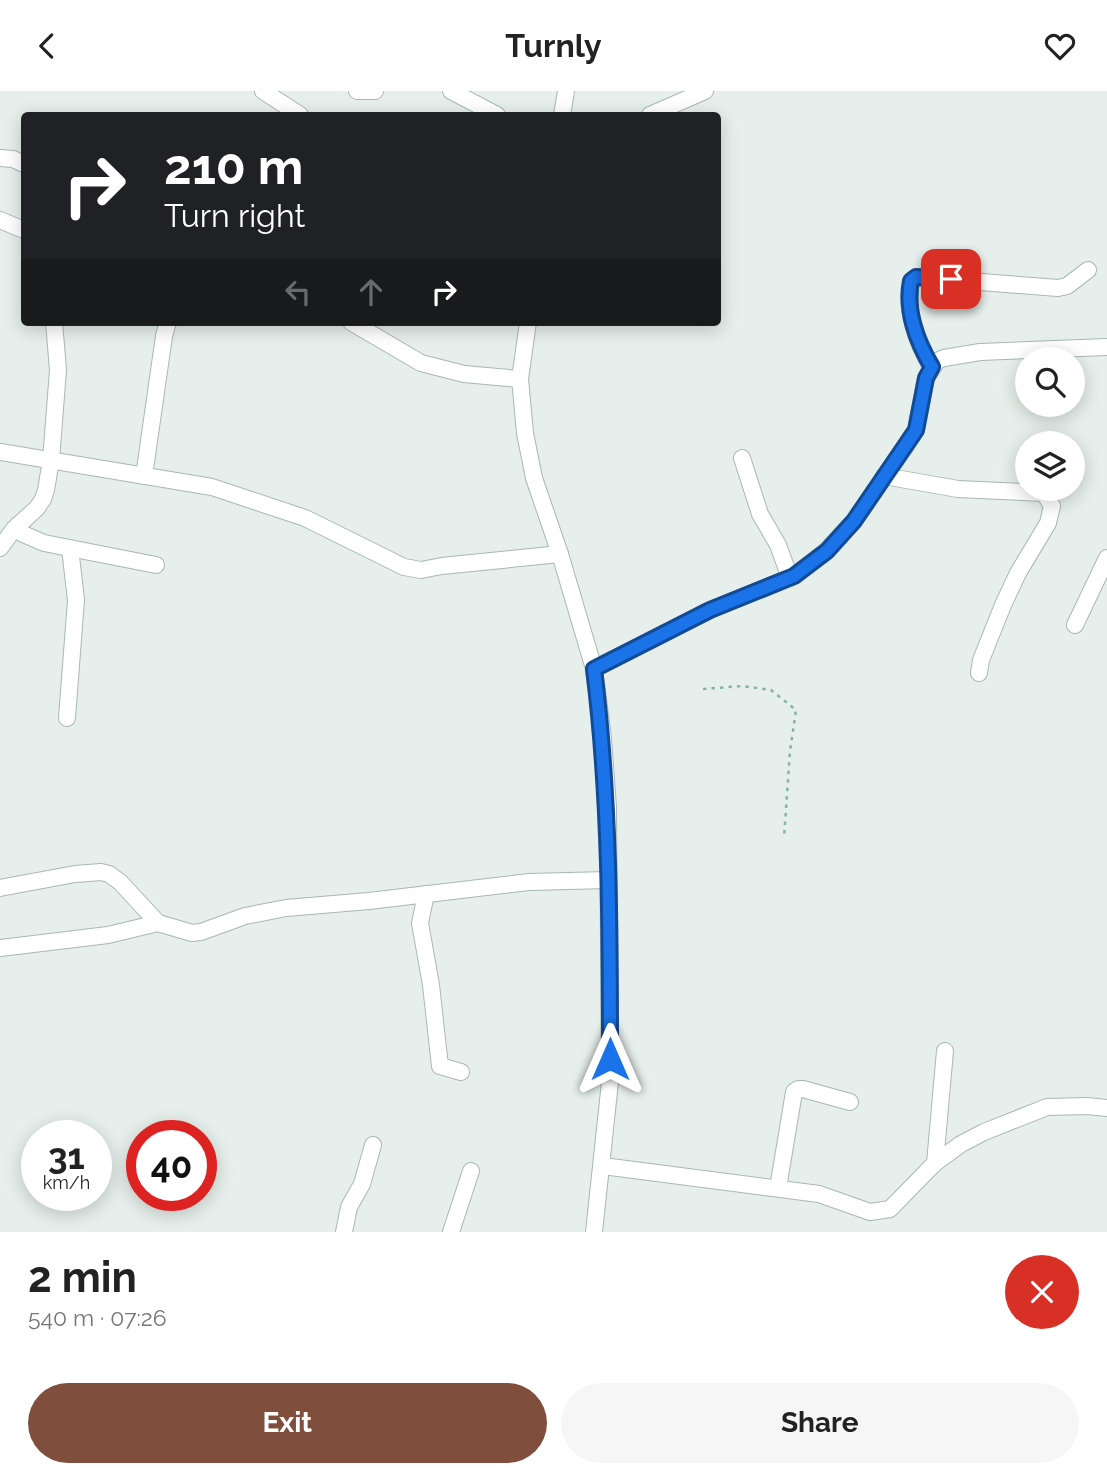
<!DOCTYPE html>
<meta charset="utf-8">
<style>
:root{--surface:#fff;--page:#f6f6f6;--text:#222;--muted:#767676;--accent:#804e3d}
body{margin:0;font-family:Raleway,sans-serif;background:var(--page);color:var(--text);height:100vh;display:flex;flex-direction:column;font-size:26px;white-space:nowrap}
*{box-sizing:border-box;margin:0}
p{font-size:23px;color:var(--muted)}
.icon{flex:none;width:38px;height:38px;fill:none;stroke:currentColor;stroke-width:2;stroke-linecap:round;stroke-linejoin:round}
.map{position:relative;height:1141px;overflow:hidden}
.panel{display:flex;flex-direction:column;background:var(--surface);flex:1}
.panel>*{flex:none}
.hud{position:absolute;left:21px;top:21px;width:700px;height:214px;border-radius:7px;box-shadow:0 4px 18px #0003;background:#202124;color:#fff;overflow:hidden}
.fabs{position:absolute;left:1015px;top:256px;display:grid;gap:14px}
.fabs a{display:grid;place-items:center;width:70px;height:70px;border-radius:50%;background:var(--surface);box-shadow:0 4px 18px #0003;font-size:35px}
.speed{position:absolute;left:21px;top:1029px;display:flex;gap:14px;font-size:35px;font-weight:700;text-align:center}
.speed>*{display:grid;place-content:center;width:91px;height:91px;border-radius:50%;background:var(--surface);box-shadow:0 4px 18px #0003;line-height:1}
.speed small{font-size:18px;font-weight:400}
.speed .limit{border:10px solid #d22;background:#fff;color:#111}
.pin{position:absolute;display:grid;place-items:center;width:60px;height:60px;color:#fff;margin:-30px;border-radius:14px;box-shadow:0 4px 10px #0006}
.me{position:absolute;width:77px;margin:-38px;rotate:0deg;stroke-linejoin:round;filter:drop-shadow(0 0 5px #0008)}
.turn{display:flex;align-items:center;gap:24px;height:147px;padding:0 28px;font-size:32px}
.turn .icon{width:91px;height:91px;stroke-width:2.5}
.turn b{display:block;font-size:49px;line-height:60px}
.lanes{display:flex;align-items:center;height:66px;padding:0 28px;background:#0003;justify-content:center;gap:35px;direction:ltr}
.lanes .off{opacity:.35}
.round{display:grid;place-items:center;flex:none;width:74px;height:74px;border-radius:37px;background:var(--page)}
.headline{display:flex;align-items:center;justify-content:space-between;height:119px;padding:0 28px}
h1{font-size:42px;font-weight:700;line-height:52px}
.cta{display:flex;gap:14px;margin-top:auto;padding:14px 28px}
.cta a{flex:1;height:80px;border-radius:42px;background:var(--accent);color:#fff;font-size:28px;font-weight:700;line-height:80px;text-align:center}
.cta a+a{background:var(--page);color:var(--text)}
header{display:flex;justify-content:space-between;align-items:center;height:91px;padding:0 28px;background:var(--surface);font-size:32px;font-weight:700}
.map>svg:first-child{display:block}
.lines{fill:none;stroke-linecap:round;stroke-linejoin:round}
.minor-casing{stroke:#a8b8b2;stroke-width:18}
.path{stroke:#86b3a5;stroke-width:2.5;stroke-dasharray:3.5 5;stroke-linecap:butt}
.minor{stroke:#fff;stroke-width:16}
.route-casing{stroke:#114b97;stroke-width:18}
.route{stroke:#1a73e8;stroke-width:12}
</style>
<header><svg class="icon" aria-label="back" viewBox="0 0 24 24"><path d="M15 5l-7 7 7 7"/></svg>Turnly<svg class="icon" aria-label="heart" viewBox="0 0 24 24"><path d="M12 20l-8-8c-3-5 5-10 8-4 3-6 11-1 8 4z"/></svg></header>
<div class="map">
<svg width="1107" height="1141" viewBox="0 0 1107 1141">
<rect width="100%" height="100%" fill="#e6efeb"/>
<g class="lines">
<!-- minor casing -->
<g class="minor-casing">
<g id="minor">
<polyline points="263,0 300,24"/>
<polyline points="357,0 375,0"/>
<polyline points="451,0 497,24"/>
<polyline points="562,24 566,0"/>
<polyline points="650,24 705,0"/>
<polyline points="0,67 13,68 24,73"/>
<polyline points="0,129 24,139"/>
<polyline points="351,231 421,272 464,283 520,288"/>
<polyline points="528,231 520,288 525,342 534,387 560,463 594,578 603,647 608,716 610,991 594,1141"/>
<path d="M931,276c-14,-25 -26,-57 -20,-86l6,-4 141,11 9,-2 21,-16"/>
<polyline points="0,361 212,396 305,427 404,476 421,479 442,475 560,463"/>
<polyline points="742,367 760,423 778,454 790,487"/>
<polyline points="144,385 164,245 168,231"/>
<polyline points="884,385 958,398 1044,402 1052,415 1048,432 1018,482 1003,514 981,569 979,582"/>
<polyline points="18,434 21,442 44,452 156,474"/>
<polyline points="0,457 14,438 37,417 43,408 46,399 51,369 58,279 54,231"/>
<polyline points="1075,534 1107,467"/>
<polyline points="594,578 710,519 794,485 826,460 854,430 905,356 916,339 926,287 937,270 944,267 980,261 1107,256"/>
<polyline points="67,627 76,509 70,457"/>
<polyline points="0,797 75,783 101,781 109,783 120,791 158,832 192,842 201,841 245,825 286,817 369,810 529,791 608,789"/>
<polyline points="426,803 420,832 431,894 440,975 461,981"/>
<polyline points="0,857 108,844 158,832"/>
<polyline points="935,1072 945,960"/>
<polyline points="603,1075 819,1103 870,1121 890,1118 935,1072 961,1053 984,1041 1047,1016 1087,1015 1107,1017"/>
<polyline points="778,1097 794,1001 798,998 803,998 850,1011"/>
<polyline points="344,1141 349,1116 362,1093 373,1054"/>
<polyline points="451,1141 471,1080"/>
</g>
</g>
<!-- path -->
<polyline class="path" points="703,598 742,595 771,599 796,619 790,660 784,747"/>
<!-- minor -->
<use href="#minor" class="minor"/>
</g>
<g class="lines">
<!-- route casing -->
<g class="route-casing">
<path id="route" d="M610,968c0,-131 0,-261 -16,-390l116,-59 84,-34 33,-25 27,-30 62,-91 10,-52 6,-11c-15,-25 -27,-57 -21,-86l5,-4 35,2"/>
</g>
<!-- route -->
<use href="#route" class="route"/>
</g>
</svg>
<div class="fabs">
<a><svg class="icon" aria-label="search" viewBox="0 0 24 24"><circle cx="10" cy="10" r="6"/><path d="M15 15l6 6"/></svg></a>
<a><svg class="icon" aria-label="layers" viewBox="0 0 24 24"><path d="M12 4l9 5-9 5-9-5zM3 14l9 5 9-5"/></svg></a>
</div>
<div class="speed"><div>31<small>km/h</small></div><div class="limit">40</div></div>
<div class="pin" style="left:951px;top:188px;background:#d93025"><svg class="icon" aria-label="arrive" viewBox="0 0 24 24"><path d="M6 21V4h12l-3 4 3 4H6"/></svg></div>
<svg class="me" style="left:610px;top:968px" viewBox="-20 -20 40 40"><path d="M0-17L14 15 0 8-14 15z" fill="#1a73e8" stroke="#fff" stroke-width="4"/></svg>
<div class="hud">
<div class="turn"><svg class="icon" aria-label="right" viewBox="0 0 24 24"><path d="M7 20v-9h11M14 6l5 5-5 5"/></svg><div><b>210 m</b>Turn right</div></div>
<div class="lanes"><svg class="icon off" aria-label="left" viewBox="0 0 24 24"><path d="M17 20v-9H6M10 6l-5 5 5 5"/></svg><svg class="icon off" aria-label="ahead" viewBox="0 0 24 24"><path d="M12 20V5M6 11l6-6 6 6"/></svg><svg class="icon" aria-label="right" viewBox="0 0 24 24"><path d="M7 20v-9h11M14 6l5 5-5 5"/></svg></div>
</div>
</div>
<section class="panel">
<div class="headline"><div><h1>2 min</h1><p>540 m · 07:26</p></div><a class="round" style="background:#d93025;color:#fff"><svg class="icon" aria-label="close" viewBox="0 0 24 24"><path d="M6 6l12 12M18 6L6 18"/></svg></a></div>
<div class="cta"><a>Exit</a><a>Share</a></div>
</section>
